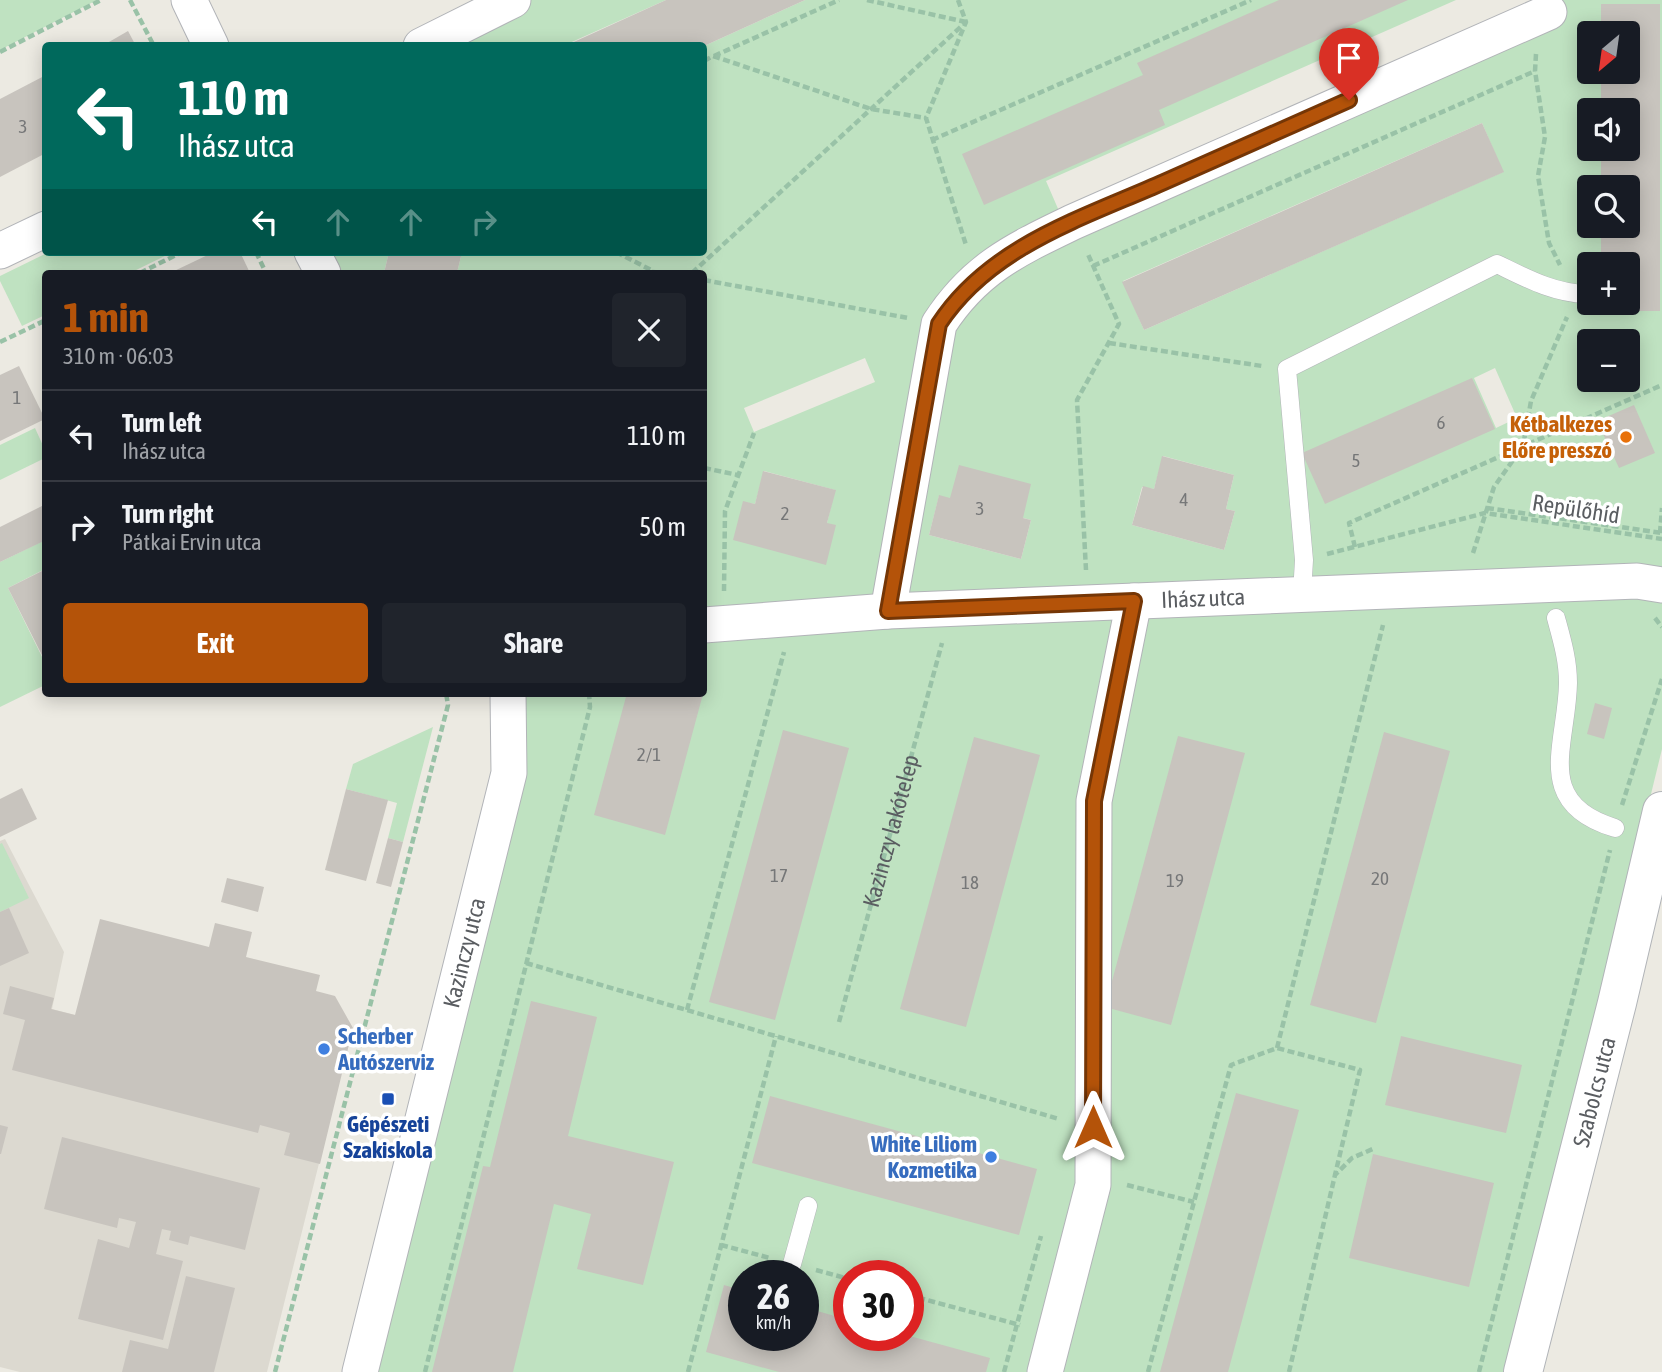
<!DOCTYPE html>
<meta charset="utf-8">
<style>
:root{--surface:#171b24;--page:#20242c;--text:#f1f3f6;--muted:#9ea1a6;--line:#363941;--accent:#b45309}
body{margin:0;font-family:"Asap Condensed",sans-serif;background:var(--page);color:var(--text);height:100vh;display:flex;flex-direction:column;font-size:26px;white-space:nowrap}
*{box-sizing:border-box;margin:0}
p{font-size:23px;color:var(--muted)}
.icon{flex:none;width:38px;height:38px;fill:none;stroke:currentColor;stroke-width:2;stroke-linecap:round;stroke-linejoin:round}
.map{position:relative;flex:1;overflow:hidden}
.drawer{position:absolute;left:42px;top:270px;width:665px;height:427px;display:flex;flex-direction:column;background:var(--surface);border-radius:7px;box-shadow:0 4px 18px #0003}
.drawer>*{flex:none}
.banner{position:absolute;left:42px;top:42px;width:665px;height:214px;border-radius:7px;box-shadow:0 4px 18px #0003;background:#00695c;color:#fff;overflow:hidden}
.needle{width:46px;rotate:209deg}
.controls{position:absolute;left:1577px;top:21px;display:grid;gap:14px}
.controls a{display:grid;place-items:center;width:63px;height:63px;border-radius:7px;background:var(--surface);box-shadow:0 4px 18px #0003;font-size:35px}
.speed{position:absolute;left:728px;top:1260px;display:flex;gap:14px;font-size:35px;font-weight:700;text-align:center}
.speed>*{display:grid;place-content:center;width:91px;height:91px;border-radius:50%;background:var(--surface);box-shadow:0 4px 18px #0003;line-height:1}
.speed small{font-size:18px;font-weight:400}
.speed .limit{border:10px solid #d22;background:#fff;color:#111}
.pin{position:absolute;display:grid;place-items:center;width:60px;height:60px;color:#fff;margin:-72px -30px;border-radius:50% 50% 50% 0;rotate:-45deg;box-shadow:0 0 7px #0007}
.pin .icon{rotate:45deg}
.me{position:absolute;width:77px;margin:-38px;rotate:0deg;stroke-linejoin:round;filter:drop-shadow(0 0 5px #0008)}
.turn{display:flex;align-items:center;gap:24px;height:147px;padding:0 21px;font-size:32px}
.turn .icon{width:91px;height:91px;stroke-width:2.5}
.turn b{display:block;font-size:49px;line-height:60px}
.lanes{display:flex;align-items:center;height:66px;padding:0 21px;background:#0003;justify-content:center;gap:35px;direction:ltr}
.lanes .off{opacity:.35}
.round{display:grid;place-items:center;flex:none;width:74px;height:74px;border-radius:7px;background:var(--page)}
.head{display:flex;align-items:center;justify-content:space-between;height:119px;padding:0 21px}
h1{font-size:42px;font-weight:700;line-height:52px;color:var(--accent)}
.primary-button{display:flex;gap:14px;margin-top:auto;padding:14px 21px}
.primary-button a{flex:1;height:80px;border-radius:7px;background:var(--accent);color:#fff;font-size:28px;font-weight:700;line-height:80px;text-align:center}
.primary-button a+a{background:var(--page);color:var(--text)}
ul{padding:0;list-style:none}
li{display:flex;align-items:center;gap:21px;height:91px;padding:0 21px;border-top:2px solid var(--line)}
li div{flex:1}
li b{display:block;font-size:26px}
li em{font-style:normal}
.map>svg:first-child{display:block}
.education{fill:#dcd9d0}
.green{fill:#bfe2c1;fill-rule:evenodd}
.building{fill:#c8c4be}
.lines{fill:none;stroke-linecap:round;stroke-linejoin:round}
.lane-casing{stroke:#b2b4b8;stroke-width:19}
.street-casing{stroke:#b2b4b8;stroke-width:37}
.secondary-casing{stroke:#b1b4b8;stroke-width:40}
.path{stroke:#99c2a7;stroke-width:4.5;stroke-dasharray:7 3.5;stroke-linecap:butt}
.lane{stroke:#fff;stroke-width:18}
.street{stroke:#fff;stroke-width:35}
.secondary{stroke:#fff;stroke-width:38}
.route-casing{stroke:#753606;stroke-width:18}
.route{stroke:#b45309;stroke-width:12}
.food-dot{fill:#e8710a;stroke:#fff;stroke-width:2.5}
.shop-dot{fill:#3f7fe0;stroke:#fff;stroke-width:2.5}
.transit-dot{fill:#1a4fb4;stroke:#fff;stroke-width:2.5}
.labels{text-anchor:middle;stroke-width:7;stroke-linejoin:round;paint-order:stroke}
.number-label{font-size:19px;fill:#767778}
.food-label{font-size:23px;font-weight:bold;fill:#c56008;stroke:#fff;text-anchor:end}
.street-label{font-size:23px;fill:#5a5d61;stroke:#fff}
.shop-label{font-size:23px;font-weight:bold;fill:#366cbe;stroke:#fff;text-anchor:start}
.transit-label{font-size:23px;font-weight:bold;fill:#164399;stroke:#fff}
</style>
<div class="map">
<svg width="1662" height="1372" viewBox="0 0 1662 1372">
<rect width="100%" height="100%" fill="#eceae2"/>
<!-- education -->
<polygon class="education" points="5,839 64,952 52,1009 339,1083 267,1372 20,1372 0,1367 0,841"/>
<!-- green -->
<g class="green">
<polygon points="0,0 97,0 0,50"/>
<polygon points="514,0 666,0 565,45 424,46"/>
<path d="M805,0h651l-410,181 13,30 477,-211h126v579l-958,41v-347h-247l5,-21h242v-206zM1601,4h58v307h-58v-8h-12v-39h12v-38h-12v-39h12v-38h-12v-39h12v-38h-12v-39h12zM1482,123l21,49 -359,158 -21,-49zM1589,341h39v39h-39zM865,358l10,24 -121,50 -10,-24zM1495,368l22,50 -21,10 -22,-50zM1163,456l71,19 -8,34 9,2 -11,39 -92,-25 10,-38 12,2zM764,471l71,19 -8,33 -84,-21 12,2zM939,496l92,24 -10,39 -92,-24z"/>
<polygon points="49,252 173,252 130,273 46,273 45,315 22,326 0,281 0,276"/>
<polygon points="318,252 389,252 384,273 329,273"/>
<polygon points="35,428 45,450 45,458 0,480 0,445"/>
<polygon points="45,540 45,569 8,588 45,663 45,685 0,707 0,562"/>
<path d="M1662,591v158l-152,623h-1143l147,-679h190v-62zM744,1276h59v59h-59zM849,1276h59v59h-59z"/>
<polygon points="433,727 403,842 388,838 397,803 346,789 353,764"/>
<polygon points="2,843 29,898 0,912 0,844"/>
</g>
<!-- building -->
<g class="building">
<polygon points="666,0 805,0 704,46 565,46"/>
<polygon points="1279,0 1408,0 1159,110 1165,125 984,205 962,154 1143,75 1137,63"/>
<polygon points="1601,4 1660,4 1660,311 1601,311 1601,303 1628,303 1628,264 1601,264 1601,226 1628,226 1628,187 1601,187 1601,149 1628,149 1628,110 1601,110 1601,72 1628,72 1628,33 1601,33"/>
<polygon points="128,31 136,46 102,46"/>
<polygon points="46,75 46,153 0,177 0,99"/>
<polygon points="1482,123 1504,172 1144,330 1122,282"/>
<polygon points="214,252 240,252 250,273 170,273"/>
<polygon points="389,252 462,252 457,273 384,273"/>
<polygon points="19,366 45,419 0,441 0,375"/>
<polygon points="1472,378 1495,429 1325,504 1302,453"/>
<polygon points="1634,405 1655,453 1619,468 1597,421"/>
<polygon points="1162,456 1234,475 1226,509 1235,511 1224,550 1132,525 1143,486 1154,489"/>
<polygon points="959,465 1031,484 1023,518 1031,520 1021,559 929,535 939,495 950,498"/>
<polygon points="763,471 836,490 827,523 836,525 826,565 733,540 743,501 755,504"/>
<polygon points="46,504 46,540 0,562 0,527"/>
<polygon points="46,569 46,663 8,588"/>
<polygon points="627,693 703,694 665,835 594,815"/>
<polygon points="1595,703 1612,708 1604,739 1587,734"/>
<polygon points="783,730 849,748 775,1020 709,1002"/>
<polygon points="1384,732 1450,751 1376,1023 1310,1005"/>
<polygon points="1178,736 1245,753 1171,1025 1105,1007"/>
<polygon points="974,737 1040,755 966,1027 900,1009"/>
<polygon points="22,788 37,819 0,837 0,799"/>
<polygon points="346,789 388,800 366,881 325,870"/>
<polygon points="388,838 403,842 391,887 376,883"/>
<polygon points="227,878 264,887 258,912 221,902"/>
<polygon points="9,908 29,953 0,966 0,912"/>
<polygon points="100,919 209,947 215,923 252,932 246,957 320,975 316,991 335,996 353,1028 320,1164 284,1155 290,1133 260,1125 258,1133 12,1070 25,1020 3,1014 10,986 54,998 51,1009 75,1015"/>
<polygon points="531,1001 597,1017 568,1136 674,1162 643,1285 577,1269 591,1214 554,1204 513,1372 432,1372 483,1166 490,1167"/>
<polygon points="1401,1036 1522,1065 1506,1133 1385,1105"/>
<polygon points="1236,1093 1299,1110 1228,1372 1160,1372"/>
<polygon points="770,1096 1037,1169 1019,1235 752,1163"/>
<polygon points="0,1125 8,1127 1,1154 0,1154"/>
<polygon points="62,1137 260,1188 245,1250 190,1236 188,1245 169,1240 171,1231 162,1229 156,1254 183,1261 163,1340 78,1319 98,1239 129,1248 136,1222 119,1218 117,1228 44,1209"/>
<polygon points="1373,1154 1494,1183 1469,1287 1349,1258"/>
<polygon points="186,1276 235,1288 214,1372 122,1372 130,1340 168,1349"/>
<polygon points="724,1285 744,1291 744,1335 803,1335 803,1307 849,1320 849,1335 906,1335 990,1358 986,1372 779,1372 706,1352"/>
</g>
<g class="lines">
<!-- lane casing -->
<g class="lane-casing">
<g id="lane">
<path d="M1302,594l2,-34 -17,-191 210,-105c29,14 56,29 89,30"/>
<path d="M1556,618c6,22 12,42 12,65 -1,62 -36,120 47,145"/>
<polyline points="792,1264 808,1206"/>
</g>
</g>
<!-- street casing -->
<g class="street-casing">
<g id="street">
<polyline points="189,0 211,46"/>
<polyline points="421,46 513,0"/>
<polyline points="0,251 46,229"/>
<polyline points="312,252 323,273"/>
<path d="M888,611l51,-287c36,-56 78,-75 134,-102l476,-210"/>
<path id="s2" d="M704,625l184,-14 749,-30 25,4"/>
<path id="s3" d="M360,1372l149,-599 -1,-80"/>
<polyline points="1045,1372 1093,1185 1094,801 1134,601"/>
</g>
</g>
<!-- secondary casing -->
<g class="secondary-casing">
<g id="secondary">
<path id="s4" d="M1523,1372l94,-369 45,-192"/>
</g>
</g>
<!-- path -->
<g class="path">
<polyline points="130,0 154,46"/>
<polyline points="867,0 966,22"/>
<polyline points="958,0 966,22 926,118 966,245"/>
<polyline points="0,52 101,0"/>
<polyline points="1536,54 1535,71 1545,137 1538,176 1549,243 1560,265"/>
<polyline points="714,56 839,0"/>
<polyline points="704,61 713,56 871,109 926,118"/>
<polyline points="932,140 1251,0"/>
<polyline points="256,252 266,273"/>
<polyline points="616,252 653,271"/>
<polyline points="1093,266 1535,71"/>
<polyline points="652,272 664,273"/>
<polyline points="140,273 182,252"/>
<polyline points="692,273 966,22"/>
<polyline points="704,280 908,318"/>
<polyline points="0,342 46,320"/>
<polyline points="1109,343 1262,366"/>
<polyline points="704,468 738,475"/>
<polyline points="1487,508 1662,533"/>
<polyline points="1660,533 1662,508"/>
<polyline points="1355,547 1349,523 1662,385"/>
<polyline points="1473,553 1494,487 1523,446 1531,401 1567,317"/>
<polyline points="1327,554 1485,513 1662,539"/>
<polyline points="1086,570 1077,400 1119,324 1087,252"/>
<polyline points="724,591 725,511 754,433"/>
<polyline points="1655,618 1662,627"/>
<polyline points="1622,805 1662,679"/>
<polyline points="526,963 1059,1119"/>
<polyline points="687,1010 784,652"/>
<path id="s1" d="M839,1022l103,-379"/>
<polyline points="1277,1048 1383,625"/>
<polyline points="1127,1185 1194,1202"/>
<polyline points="721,1245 770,1258"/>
<polyline points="816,1270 849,1279"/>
<polyline points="908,1295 1020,1325"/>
<polyline points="275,1372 448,705 446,693"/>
<polyline points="425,1372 590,707 589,693"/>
<polyline points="688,1372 776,1036"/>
<polyline points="1004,1372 1041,1236"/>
<polyline points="1148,1372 1231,1065 1277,1048 1360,1070 1335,1175"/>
<polyline points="1289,1372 1335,1175 1352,1158 1375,1148"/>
<polyline points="1479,1372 1610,850"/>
</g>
<!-- lane -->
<use href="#lane" class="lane"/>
<!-- street -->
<use href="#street" class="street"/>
<!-- secondary -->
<use href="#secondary" class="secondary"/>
</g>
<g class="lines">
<!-- route casing -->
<g class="route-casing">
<path id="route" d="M1093,1127l1,-326 40,-200 -246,10 51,-287c51,-78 144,-106 225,-142 62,-27 123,-55 185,-82"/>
</g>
<!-- route -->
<use href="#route" class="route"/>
</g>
<!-- markers -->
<circle class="food-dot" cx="1626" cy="437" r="7"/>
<g class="shop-dot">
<circle cx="324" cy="1049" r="7"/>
<circle cx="991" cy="1157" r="7"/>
</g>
<rect class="transit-dot" x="381" y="1092" width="14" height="14" rx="3.5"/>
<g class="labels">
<!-- number labels -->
<g class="number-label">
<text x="23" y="133">3</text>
<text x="17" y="404">1</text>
<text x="1441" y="429">6</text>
<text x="1356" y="467">5</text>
<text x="1184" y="506">4</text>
<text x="980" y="515">3</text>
<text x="785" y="520">2</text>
<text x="649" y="761">2/1</text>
<text x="779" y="882">17</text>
<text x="1380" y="885">20</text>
<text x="1175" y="887">19</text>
<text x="970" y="889">18</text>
</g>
<!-- food labels -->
<g class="food-label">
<text x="1612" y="432">Kétbalkezes<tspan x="1612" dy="26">Előre presszó</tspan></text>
</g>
<!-- street labels -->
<g class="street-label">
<text transform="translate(1576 509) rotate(9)" y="8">Repülőhíd</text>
<text dy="8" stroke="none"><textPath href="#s2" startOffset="500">Ihász utca</textPath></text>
<text dy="8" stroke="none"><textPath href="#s1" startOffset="198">Kazinczy lakótelep</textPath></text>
<text dy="8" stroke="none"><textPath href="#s3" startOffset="432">Kazinczy utca</textPath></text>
<text dy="8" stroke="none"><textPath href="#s4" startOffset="289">Szabolcs utca</textPath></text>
</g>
<!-- shop labels -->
<g class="shop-label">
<text x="338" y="1044">Scherber<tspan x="338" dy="26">Autószerviz</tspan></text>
<text x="977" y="1152" text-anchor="end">White Liliom<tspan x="977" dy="26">Kozmetika</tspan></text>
</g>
<!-- transit labels -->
<g class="transit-label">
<text x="388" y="1132">Gépészeti<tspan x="388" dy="26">Szakiskola</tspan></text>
</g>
</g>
</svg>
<div class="controls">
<a><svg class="needle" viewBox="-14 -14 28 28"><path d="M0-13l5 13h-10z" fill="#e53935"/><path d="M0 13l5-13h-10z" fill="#9ea1a6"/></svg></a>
<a><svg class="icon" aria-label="sound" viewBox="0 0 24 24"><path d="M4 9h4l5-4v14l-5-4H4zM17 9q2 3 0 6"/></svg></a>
<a><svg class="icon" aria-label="search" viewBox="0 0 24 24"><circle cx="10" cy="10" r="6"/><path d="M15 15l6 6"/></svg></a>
<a>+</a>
<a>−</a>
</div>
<div class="speed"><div>26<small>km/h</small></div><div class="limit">30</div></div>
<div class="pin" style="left:1349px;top:100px;background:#d93025"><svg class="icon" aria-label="arrive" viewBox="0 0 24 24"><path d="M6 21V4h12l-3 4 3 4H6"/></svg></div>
<svg class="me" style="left:1093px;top:1127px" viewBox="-20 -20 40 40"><path d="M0-17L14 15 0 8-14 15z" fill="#b45309" stroke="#fff" stroke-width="4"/></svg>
<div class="banner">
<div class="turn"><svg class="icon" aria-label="left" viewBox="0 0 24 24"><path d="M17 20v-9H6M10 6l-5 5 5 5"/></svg><div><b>110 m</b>Ihász utca</div></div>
<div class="lanes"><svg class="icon" aria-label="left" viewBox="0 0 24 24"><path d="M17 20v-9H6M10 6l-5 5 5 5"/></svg><svg class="icon off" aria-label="ahead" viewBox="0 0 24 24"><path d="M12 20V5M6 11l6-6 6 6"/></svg><svg class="icon off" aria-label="ahead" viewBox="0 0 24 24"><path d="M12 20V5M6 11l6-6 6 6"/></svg><svg class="icon off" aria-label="right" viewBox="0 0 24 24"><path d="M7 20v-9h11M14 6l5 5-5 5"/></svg></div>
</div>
<section class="drawer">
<div class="head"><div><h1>1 min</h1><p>310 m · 06:03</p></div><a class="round"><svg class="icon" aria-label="close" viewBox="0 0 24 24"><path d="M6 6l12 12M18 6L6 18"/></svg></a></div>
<ul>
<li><svg class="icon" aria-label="left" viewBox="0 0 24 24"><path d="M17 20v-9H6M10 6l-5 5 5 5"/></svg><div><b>Turn left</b><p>Ihász utca</p></div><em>110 m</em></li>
<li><svg class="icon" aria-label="right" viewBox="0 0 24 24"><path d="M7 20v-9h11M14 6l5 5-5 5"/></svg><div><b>Turn right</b><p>Pátkai Ervin utca</p></div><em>50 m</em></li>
</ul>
<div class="primary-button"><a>Exit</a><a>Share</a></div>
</section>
</div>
